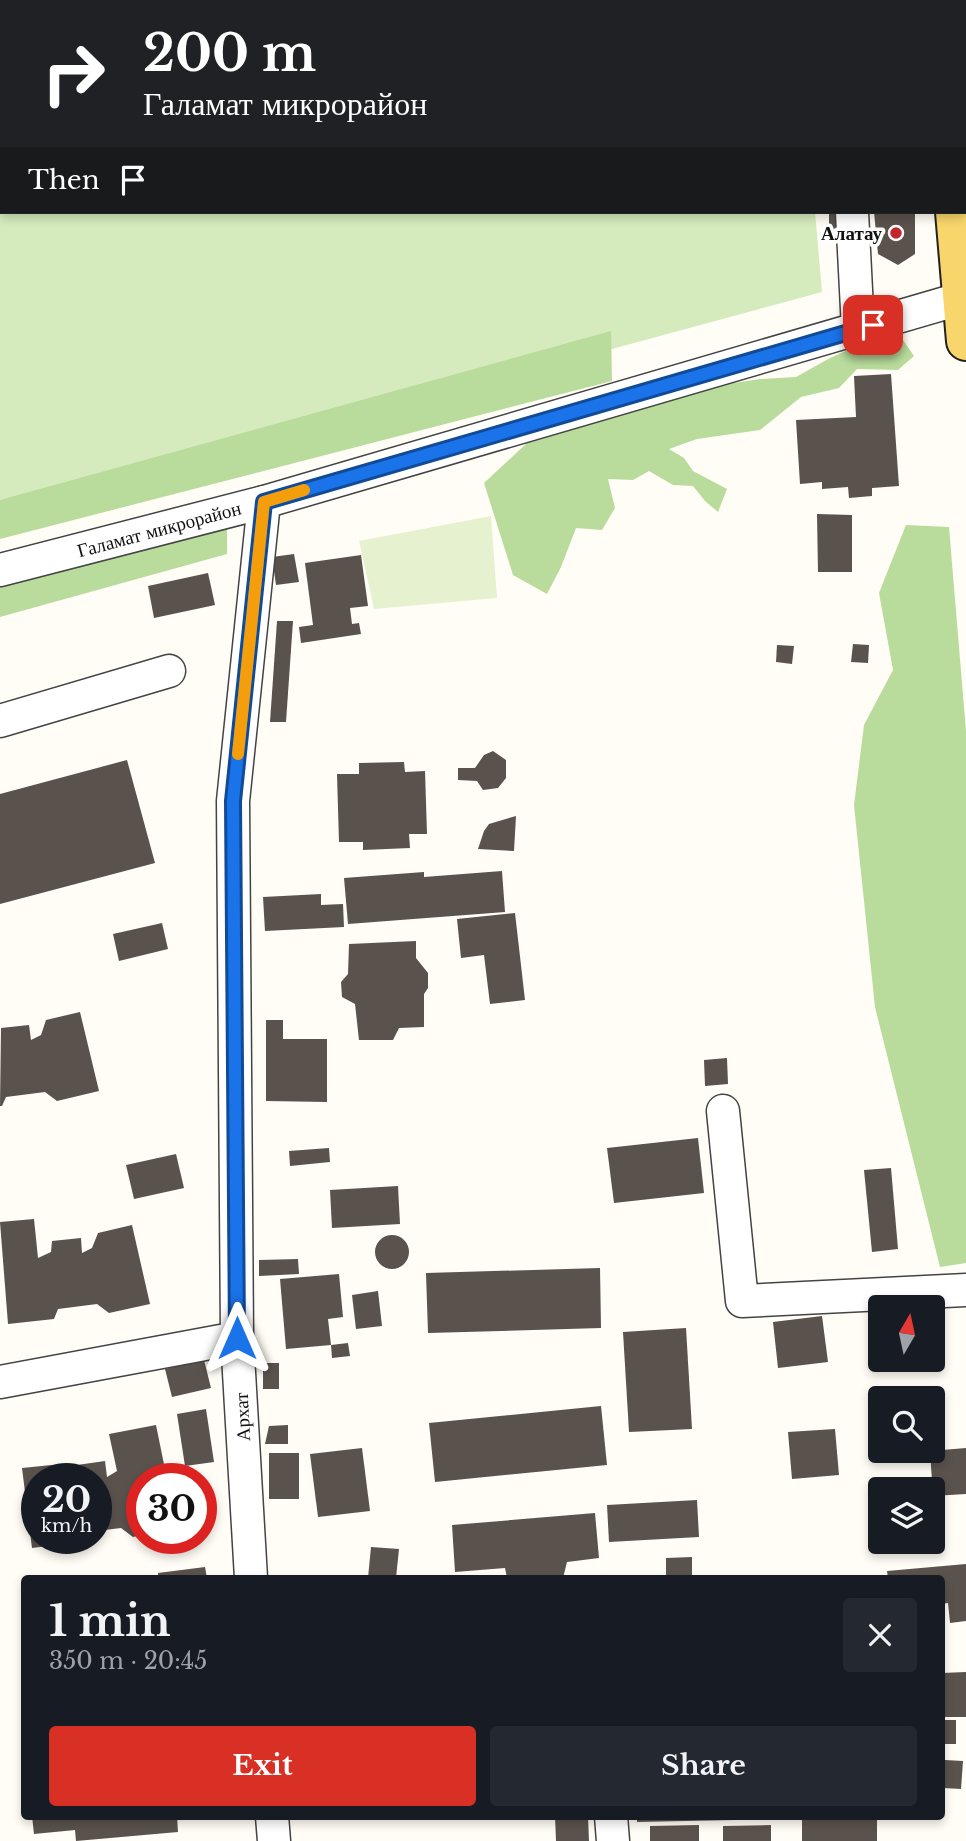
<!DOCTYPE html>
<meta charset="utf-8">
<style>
:root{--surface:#171b24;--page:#242831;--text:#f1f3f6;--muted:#9ea1a6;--accent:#d93025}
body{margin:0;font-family:"Libre Baskerville",serif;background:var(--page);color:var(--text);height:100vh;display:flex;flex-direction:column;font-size:26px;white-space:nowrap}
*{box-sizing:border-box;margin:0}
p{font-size:23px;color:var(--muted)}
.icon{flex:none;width:38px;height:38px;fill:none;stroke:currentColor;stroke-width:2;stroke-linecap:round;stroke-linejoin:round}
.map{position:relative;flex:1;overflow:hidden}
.drawer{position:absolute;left:21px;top:1575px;width:924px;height:245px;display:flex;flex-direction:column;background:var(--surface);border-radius:7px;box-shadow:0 4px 10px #0003}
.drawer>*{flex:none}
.hud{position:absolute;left:0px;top:0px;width:966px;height:214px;box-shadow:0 4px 10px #0003;background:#202124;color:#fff;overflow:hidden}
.needle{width:46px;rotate:9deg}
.fabs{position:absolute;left:868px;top:1295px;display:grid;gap:14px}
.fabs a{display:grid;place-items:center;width:77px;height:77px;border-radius:7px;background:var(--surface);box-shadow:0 4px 10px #0003;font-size:35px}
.speed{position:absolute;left:21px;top:1463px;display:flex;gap:14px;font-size:35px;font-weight:700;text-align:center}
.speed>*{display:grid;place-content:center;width:91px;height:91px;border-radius:50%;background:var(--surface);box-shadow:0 4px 10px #0003;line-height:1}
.speed small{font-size:18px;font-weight:400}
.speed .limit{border:10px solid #d22;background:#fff;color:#111}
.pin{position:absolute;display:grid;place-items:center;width:60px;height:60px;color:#fff;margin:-30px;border-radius:14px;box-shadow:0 4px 10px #0006}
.me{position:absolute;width:77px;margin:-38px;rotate:0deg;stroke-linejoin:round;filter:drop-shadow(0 0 5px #0008)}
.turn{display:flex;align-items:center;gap:24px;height:147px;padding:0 28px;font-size:32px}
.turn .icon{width:91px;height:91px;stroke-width:2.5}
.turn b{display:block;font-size:49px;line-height:60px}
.then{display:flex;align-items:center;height:66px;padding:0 28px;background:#0003;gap:14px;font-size:26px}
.round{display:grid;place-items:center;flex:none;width:74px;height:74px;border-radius:7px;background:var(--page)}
.headline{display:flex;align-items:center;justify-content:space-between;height:119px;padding:0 28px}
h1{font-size:42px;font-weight:700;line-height:52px}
.primary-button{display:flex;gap:14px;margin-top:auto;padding:14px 28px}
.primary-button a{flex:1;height:80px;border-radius:7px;background:var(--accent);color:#fff;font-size:28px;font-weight:700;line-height:80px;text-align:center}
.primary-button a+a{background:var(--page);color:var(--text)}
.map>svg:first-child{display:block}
.green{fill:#d5ebbd}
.forest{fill:#b9dc9c}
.pitch{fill:#e6f2cf}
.building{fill:#5a524d}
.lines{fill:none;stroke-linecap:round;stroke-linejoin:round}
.minor-casing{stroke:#444;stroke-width:35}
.major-casing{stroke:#222;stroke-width:42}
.minor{stroke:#fff;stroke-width:32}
.major{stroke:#f9d66b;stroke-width:38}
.route-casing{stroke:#114b97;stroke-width:18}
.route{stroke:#1a73e8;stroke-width:12}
.slow{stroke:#f59e0b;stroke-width:12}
.poi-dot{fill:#c4262e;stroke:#fff;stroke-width:2.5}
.labels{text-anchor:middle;stroke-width:7;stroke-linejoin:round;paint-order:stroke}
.poi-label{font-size:19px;font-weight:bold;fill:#111;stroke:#fff;text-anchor:end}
.street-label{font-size:19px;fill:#111;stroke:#fff}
</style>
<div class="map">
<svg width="966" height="1841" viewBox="0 0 966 1841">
<rect width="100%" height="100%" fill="#fffdf5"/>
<!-- green -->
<polygon class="green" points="0,0 797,0 797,2 2,2 2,212 815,212 822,292 0,515"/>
<!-- forest -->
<g class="forest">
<polygon points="611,331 612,381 0,539 0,500"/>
<polygon points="899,334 914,356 898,370 857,369 839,388 801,397 760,430 697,439 669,449 684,458 693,471 727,489 718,512 705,501 693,486 673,485 649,471 633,480 608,479 615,508 602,530 576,528 561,567 547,594 513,575 484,483 527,443 595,415 701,388 760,379 796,377 830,358 870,340"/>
<polygon points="227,523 227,554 0,617 0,581"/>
<polygon points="906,525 949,527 966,731 966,1263 940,1267 875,1007 854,805 864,725 893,670 879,593"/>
</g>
<!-- pitch -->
<polygon class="pitch" points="491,516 497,598 374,609 359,541"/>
<!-- building -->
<g class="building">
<rect x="829" y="212" width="9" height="30"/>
<polygon points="874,212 915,212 915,254 898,265 878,254"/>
<polygon points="891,374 899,486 872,488 872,496 849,498 848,487 822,489 822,482 800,484 796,420 856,417 854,376"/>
<polygon points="817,514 852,515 852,572 818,572"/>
<polygon points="294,554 299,582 276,585 272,557"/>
<polygon points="361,555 368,606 350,608 352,624 359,623 361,634 301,643 299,627 313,625 305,563"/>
<polygon points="208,573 215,605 154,618 148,586"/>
<polygon points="277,621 293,621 286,722 270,722"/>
<polygon points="853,644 869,645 868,663 851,662"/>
<polygon points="777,645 794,646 792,664 776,662"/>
<polygon points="493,751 506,760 506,778 498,788 483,790 477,781 458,780 458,768 475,768 484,755"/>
<polygon points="127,760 155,863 0,904 0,794"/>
<polygon points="404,762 405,772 425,771 427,834 409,834 410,848 363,850 363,842 339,842 337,774 359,774 359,763"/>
<polygon points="516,816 514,851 478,849 484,831 489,824"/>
<polygon points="502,871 505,912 348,924 344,878 424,872 424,877"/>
<polygon points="321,894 321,905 343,904 344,927 265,931 263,897"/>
<polygon points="515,913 525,1000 490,1004 484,955 461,958 457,919"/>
<polygon points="162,923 168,949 119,961 113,934"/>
<polygon points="416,941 416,958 428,973 428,988 424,994 424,1027 399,1028 393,1040 359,1040 355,1004 342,997 341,982 348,974 349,944"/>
<polygon points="80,1012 99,1091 57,1101 45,1092 6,1097 2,1106 0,1106 1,1028 29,1025 31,1040 41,1035 46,1020"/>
<polygon points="266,1020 283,1020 283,1039 327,1039 327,1102 266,1101"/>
<polygon points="727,1058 728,1084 705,1086 704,1060"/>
<polygon points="698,1138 704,1193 614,1203 607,1148"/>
<polygon points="329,1148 330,1162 290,1166 289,1151"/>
<polygon points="176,1154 184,1188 134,1199 126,1165"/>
<polygon points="891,1168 898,1249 872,1252 864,1170"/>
<polygon points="398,1186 400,1224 332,1228 330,1190"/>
<polygon points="34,1219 38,1258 51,1252 52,1241 81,1238 82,1253 92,1248 98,1233 132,1225 150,1304 109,1313 97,1304 58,1309 54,1319 8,1324 0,1222"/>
<circle cx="392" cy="1252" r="17"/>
<polygon points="298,1259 299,1274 259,1276 259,1260"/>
<polygon points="600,1268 601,1328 428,1333 426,1273"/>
<polygon points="339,1274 343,1317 328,1319 331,1345 286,1349 280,1279"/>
<polygon points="378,1291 382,1326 356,1329 352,1295"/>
<polygon points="822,1316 828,1362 778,1368 773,1322"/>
<polygon points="686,1328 692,1429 629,1432 623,1332"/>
<polygon points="348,1343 350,1356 332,1358 331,1345"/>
<polygon points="204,1360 211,1388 172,1397 165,1369"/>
<rect x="263" y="1363" width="16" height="26"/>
<polygon points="601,1406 607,1465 435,1482 429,1423"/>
<polygon points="206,1409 214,1462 185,1466 177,1414"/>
<polygon points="156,1425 167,1479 142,1479 142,1535 133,1537 121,1528 96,1531 96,1479 67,1479 75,1475 77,1465 105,1461 107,1477 117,1471 109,1434"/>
<polygon points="288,1425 288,1444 265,1444 269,1426"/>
<polygon points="835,1429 839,1475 792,1479 788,1432"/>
<polygon points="362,1448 370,1511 318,1517 310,1454"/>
<polygon points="966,1448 966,1494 933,1496 930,1451"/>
<rect x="269" y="1453" width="30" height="46"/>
<polygon points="61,1464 62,1479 37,1479 37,1538 80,1538 79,1542 32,1548 22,1468"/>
<polygon points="697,1500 699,1537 609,1542 607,1505"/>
<polygon points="595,1513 599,1558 567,1562 563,1578 507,1578 505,1568 455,1572 452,1525"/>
<polygon points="371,1547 399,1549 396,1578 368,1578"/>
<polygon points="692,1557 692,1578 666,1578 666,1558"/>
<polygon points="966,1564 966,1621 950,1623 948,1603 942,1604 942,1578 888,1578 887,1571"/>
<polygon points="205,1567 207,1578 158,1578 158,1573"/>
<polygon points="966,1672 966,1717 942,1717 942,1673"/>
<rect x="942" y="1720" width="14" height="24"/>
<polygon points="945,1760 963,1761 961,1789 943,1788"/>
<polygon points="32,1816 177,1816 178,1832 76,1841 75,1830 34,1834"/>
<polygon points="555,1816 588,1816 589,1841 556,1841"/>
<polygon points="637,1816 734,1816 734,1820 637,1822"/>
<polygon points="877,1818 877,1841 802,1841 802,1819"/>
<polygon points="699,1825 699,1841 650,1841 650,1826"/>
<polygon points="771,1825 771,1841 723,1841 723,1826"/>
</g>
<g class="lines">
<!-- minor casing -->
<g class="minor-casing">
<g id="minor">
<polyline points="223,2 223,0"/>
<polyline points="0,170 2,170"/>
<polyline points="852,212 858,329"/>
<polyline points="0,570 264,502 966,297"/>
<polyline points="0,721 169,671"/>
<polyline points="723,1111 742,1301 966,1290"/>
<polyline points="0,1382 237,1338"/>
<polyline points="251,1578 237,1338 233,801 264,502"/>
<polyline points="272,1816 274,1841"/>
<polyline points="611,1816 613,1841"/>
</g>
</g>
<!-- major casing -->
<g class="major-casing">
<g id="major">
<polyline points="937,0 937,2"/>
<polyline points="955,212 966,341"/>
</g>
</g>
<!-- minor -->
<use href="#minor" class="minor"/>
<!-- major -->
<use href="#major" class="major"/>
</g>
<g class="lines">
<!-- route casing -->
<g class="route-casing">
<polyline id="route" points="237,1338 233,801 264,502 873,325"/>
</g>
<!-- route -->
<use href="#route" class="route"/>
<!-- slow -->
<polyline class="slow" points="238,754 264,502 304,490"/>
</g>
<!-- markers -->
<circle class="poi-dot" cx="896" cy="233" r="7"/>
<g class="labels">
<!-- poi labels -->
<g class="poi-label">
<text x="882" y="240">Алатау</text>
</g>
<!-- street labels -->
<g class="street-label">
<text transform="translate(159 529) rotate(-15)" y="7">Галамат микрорайон</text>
<text transform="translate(242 1417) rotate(-93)" y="7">Архат</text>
</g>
</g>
</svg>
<div class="fabs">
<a><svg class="needle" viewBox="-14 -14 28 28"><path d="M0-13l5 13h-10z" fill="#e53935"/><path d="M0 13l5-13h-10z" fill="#9ea1a6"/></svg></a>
<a><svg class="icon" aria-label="search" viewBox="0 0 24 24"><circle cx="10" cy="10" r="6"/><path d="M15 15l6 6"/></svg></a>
<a><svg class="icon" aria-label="layers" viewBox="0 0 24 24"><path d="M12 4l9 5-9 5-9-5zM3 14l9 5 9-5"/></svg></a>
</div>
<div class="speed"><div>20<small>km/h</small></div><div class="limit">30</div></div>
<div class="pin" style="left:873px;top:325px;background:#d93025"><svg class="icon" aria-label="arrive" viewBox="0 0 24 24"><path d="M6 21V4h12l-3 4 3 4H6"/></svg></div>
<svg class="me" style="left:237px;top:1338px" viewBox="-20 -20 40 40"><path d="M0-17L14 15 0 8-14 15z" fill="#1a73e8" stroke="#fff" stroke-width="4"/></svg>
<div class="hud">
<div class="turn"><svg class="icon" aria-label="right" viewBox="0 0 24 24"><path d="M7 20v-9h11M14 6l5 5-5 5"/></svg><div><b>200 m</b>Галамат микрорайон</div></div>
<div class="then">Then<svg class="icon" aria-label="arrive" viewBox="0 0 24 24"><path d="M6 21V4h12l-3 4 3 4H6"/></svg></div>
</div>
<section class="drawer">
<div class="headline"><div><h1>1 min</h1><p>350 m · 20:45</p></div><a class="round"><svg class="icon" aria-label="close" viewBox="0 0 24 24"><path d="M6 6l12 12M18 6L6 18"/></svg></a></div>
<div class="primary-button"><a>Exit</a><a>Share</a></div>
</section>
</div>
